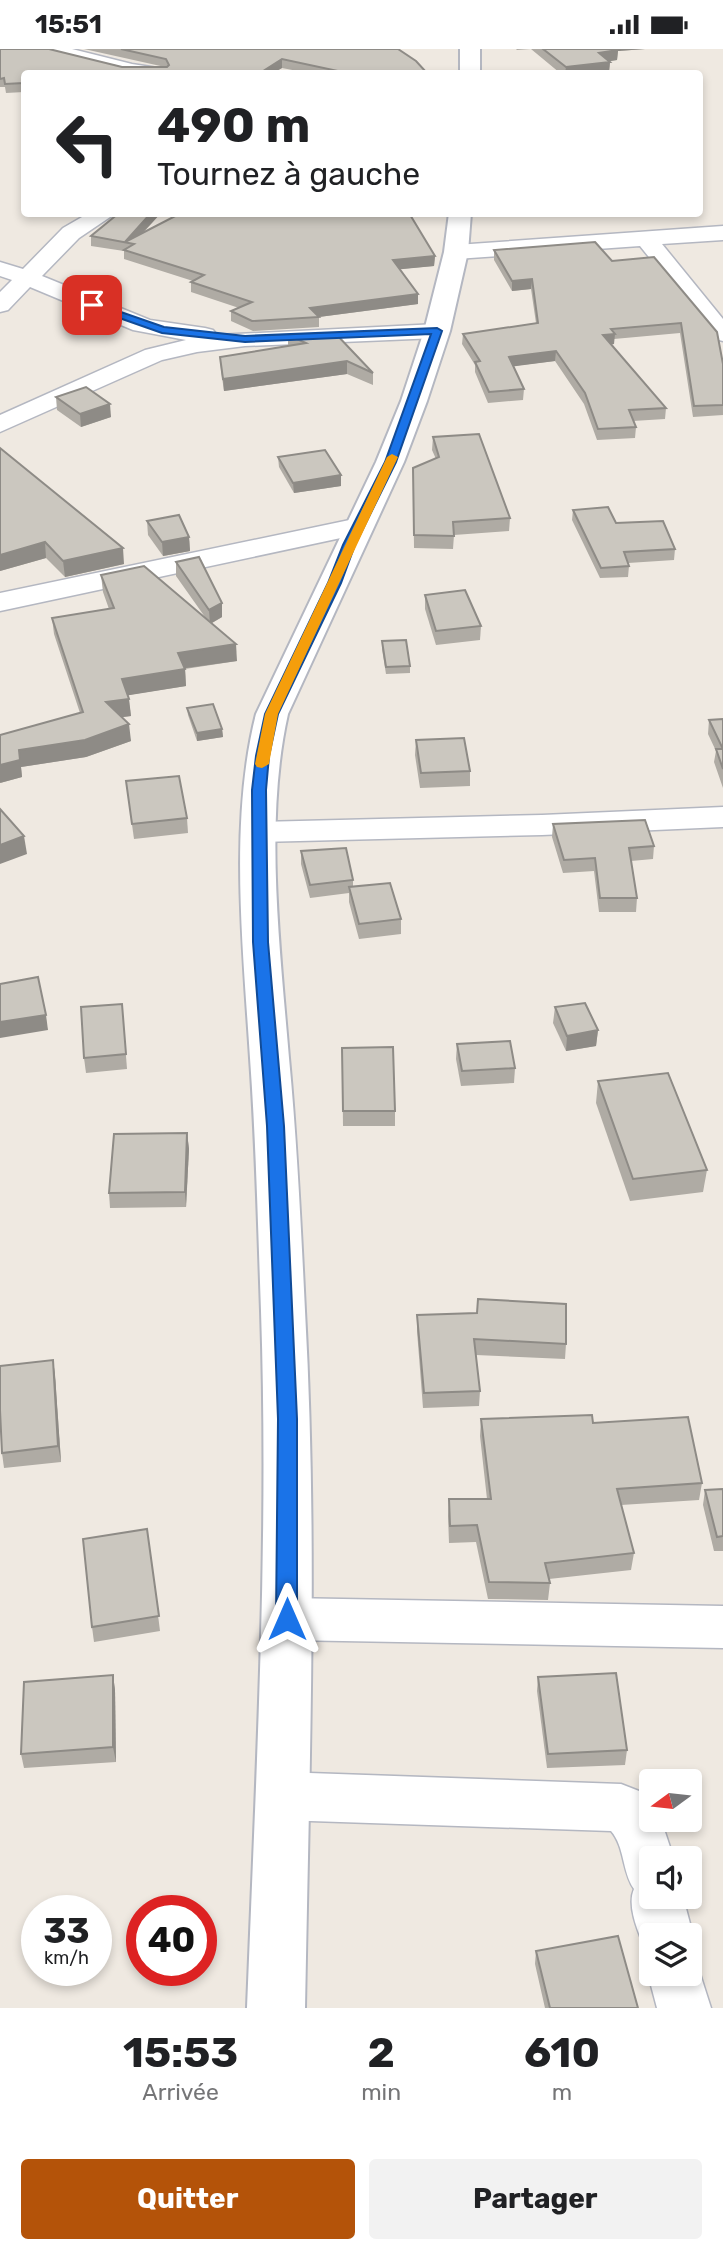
<!DOCTYPE html>
<html lang="fr">
<meta charset="utf-8">
<style>
:root{--surface:#fff;--page:#f2f2f2;--text:#202124;--muted:#757577;--accent:#b45309}
body{margin:0;font-family:Rubik,sans-serif;background:var(--page);color:var(--text);height:100vh;display:flex;flex-direction:column;font-size:26px;white-space:nowrap}
*{box-sizing:border-box;margin:0}
p{font-size:23px;color:var(--muted)}
.icon{flex:none;width:38px;height:38px;fill:none;stroke:currentColor;stroke-width:2;stroke-linecap:round;stroke-linejoin:round}
.map{position:relative;height:1959px;overflow:hidden}
.details{display:flex;flex-direction:column;background:var(--surface);flex:1}
.details>*{flex:none}
.guide{position:absolute;left:21px;top:21px;width:682px;height:147px;border-radius:7px;box-shadow:0 4px 10px #0003;background:#fff;color:var(--text);overflow:hidden}
.needle{width:46px;rotate:255deg}
.controls{position:absolute;left:639px;top:1720px;display:grid;gap:14px}
.controls a{display:grid;place-items:center;width:63px;height:63px;border-radius:7px;background:var(--surface);box-shadow:0 4px 10px #0003;font-size:35px}
.speed{position:absolute;left:21px;top:1846px;display:flex;gap:14px;font-size:35px;font-weight:700;text-align:center}
.speed>*{display:grid;place-content:center;width:91px;height:91px;border-radius:50%;background:var(--surface);box-shadow:0 4px 10px #0003;line-height:1}
.speed small{font-size:18px;font-weight:400}
.speed .limit{border:10px solid #d22;background:#fff;color:#111}
.pin{position:absolute;display:grid;place-items:center;width:60px;height:60px;color:#fff;margin:-30px;border-radius:14px;box-shadow:0 4px 10px #0006}
.me{position:absolute;width:77px;margin:-38px;rotate:0deg;stroke-linejoin:round;filter:drop-shadow(0 0 5px #0008)}
.turn{display:flex;align-items:center;gap:24px;height:147px;padding:0 21px;font-size:32px}
.turn .icon{width:91px;height:91px;stroke-width:2.5}
.turn b{display:block;font-size:49px;line-height:60px}
.eta{display:flex;justify-content:space-evenly;align-items:center;height:119px;text-align:center}
.eta b{font-size:42px;font-weight:700;line-height:49px}
.button{display:flex;gap:14px;margin-top:auto;padding:14px 21px}
.button a{flex:1;height:80px;border-radius:7px;background:var(--accent);color:#fff;font-size:28px;font-weight:700;line-height:80px;text-align:center}
.button a+a{background:var(--page);color:var(--text)}
.status{display:flex;justify-content:space-between;align-items:center;height:49px;padding:0 35px;background:var(--surface);direction:ltr}
.status svg{height:19px;fill:currentColor}
.map>svg:first-child{display:block}
.lines{fill:none;stroke-linecap:round;stroke-linejoin:round}
.minor-casing{stroke:#b4b7c1;stroke-width:3}
.tertiary-casing{stroke:#b4b7c1;stroke-width:4}
.minor{fill:#fff;fill-rule:evenodd}
.tertiary{fill:#fff;fill-rule:evenodd}
.wall{fill:#afaba4}
.shaded-wall{fill:#8e8b86}
.building{fill:#cbc7bf;stroke:#8e8b86;stroke-width:2}
.route{fill:#1a73e8;stroke:#114b97;stroke-width:2}
.slow{fill:#f59e0b}
</style>
<div class="status"><b>15:51</b><svg viewBox="0 0 49 12"><path d="M0 12V9h3v3zM5 12V6h3v6zM10 12V3h3v9zM15 12V0h3v12zM26 1h20v11H26zM47 4h2v5h-2z"/></svg></div>
<div class="map">
<svg width="723" height="1959" viewBox="0 0 723 1959">
<rect width="100%" height="100%" fill="#efe9e1"/>
<g class="lines">
<!-- minor casing -->
<g class="minor-casing">
<g id="minor">
<polygon points="41,0 72,0 132,15 164,20 167,24 123,24 43,4"/>
<polygon points="89,164 116,164 79,189 42,227 150,271 205,279 213,281 217,286 437,275 445,277 449,282 445,287 437,289 245,297 197,303 162,311 0,383 0,366 145,301 186,291 133,281 30,238 8,261 0,263 0,243 12,231 0,227 0,213 23,220 63,179"/>
<polygon points="723,177 723,191 662,195 723,270 723,292 715,290 640,197 456,210 448,208 445,203 448,198 456,196"/>
<polygon points="359,469 369,471 373,477 369,483 0,562 0,544"/>
<polygon points="723,758 723,778 542,786 259,793 247,790 242,783 247,776 259,773 542,766"/>
<polygon points="287,1549 723,1557 723,1599 287,1591 270,1585 263,1570 270,1555"/>
<path d="M281,1723l340,12 18,7 12,10v19h10l13,39h-23v38h32l10,38 -3,8v-8h-39v20l-4,-2c-7,-17 -21,-46 -13,-64 -12,-17 -9,-42 -23,-58l-330,-11 -18,-7 -7,-17 7,-17z"/>
<polygon points="690,1904 694,1906 711,1959 657,1959 648,1925 651,1918 651,1925 690,1925"/>
</g>
</g>
<!-- tertiary casing -->
<g class="tertiary-casing">
<g id="tertiary">
<rect x="460" y="0" width="20" height="24"/>
<path d="M449,164h22l-3,39 -18,79 -23,70 -23,61 -116,252c-24,106 -8,235 1,344 8,84 12,169 16,253 13,232 4,465 0,697h-58c9,-232 22,-464 14,-697 -3,-84 -5,-169 -11,-253 -7,-110 -21,-238 6,-344l120,-252 25,-61 23,-70 20,-79z"/>
</g>
</g>
<!-- minor -->
<use href="#minor" class="minor"/>
<!-- tertiary -->
<use href="#tertiary" class="tertiary"/>
</g>
<!-- wall -->
<g class="wall">
<polygon points="0,0 122,18 165,18 84,0 398,0 427,24 308,24 282,19 273,24 24,24 24,43 6,44 5,38 0,38"/>
<polygon points="516,0 645,0 618,2 617,11 609,12 610,13 609,23 598,24 560,24 531,0 517,1"/>
<polygon points="48,164 83,164 81,166"/>
<polygon points="117,164 161,164 143,184 435,207 434,217 400,220 418,245 418,255 319,268 319,278 253,282 231,272 231,262 239,259 191,243 191,233 193,232 124,210 124,202 91,197 91,187 117,166"/>
<polygon points="494,201 612,212 654,208 723,315 723,366 693,368 680,284 614,290 614,295 610,295 666,359 665,370 633,372 636,378 635,389 597,391 584,355 555,312 513,317 524,340 523,351 488,354 475,323 475,316 462,295 463,285 536,274 531,240 512,242 494,211"/>
<polygon points="288,286 373,324 373,336 347,325 224,342 221,321 220,308 288,297"/>
<polygon points="56,348 111,368 81,378 57,361"/>
<polygon points="433,388 510,469 509,482 454,486 453,500 414,499 413,419 436,410 432,401"/>
<polygon points="0,399 124,515 65,528 46,509 0,522"/>
<polygon points="278,408 341,426 341,437 294,444 279,418"/>
<polygon points="573,461 616,474 675,500 674,511 628,514 629,517 628,528 600,529 572,471"/>
<polygon points="147,472 189,488 190,502 163,507 148,486"/>
<polygon points="176,513 222,568 212,574 237,612 185,620 186,637 128,646 131,667 122,668 131,692 86,708 21,718 22,728 0,734 80,664 54,585 52,569 109,560 103,543 101,526 205,568 176,527"/>
<polygon points="425,546 481,577 480,591 436,596 425,560"/>
<polygon points="382,592 410,617 410,624 386,625 382,600"/>
<polygon points="187,659 222,680 223,688 197,692 188,666"/>
<polygon points="723,670 723,739 714,713 716,702 708,685 709,671"/>
<polygon points="416,691 470,722 470,737 420,739 415,706"/>
<polygon points="126,732 187,769 188,784 134,790"/>
<polygon points="553,775 654,797 653,810 631,812 637,849 636,863 599,863 594,822 563,824 552,788"/>
<polygon points="301,802 353,831 353,838 401,870 401,885 359,890 349,853 349,844 310,849 301,815"/>
<polygon points="122,955 127,1020 86,1024 84,1009"/>
<polygon points="555,958 598,981 596,997 566,1002 553,974"/>
<polygon points="457,995 515,1019 514,1034 461,1037 456,1010"/>
<polygon points="342,999 395,1062 395,1077 343,1077"/>
<polygon points="598,1032 707,1121 703,1143 630,1152 596,1054"/>
<polygon points="187,1084 189,1100 186,1158 110,1159 109,1144"/>
<polygon points="417,1266 566,1295 565,1310 476,1306 480,1342 479,1357 423,1359 417,1282"/>
<polygon points="53,1311 55,1326 61,1413 4,1419 2,1404"/>
<polygon points="481,1370 593,1374 702,1434 699,1451 621,1456 634,1504 631,1521 549,1530 550,1534 548,1551 488,1550 476,1493 449,1494 448,1467 449,1450 487,1450 480,1387"/>
<polygon points="723,1440 723,1502 714,1502 703,1456 705,1441"/>
<polygon points="147,1480 160,1582 94,1593 92,1578"/>
<polygon points="113,1626 115,1641 116,1713 24,1719 21,1705"/>
<polygon points="538,1628 627,1701 625,1716 547,1719 537,1642"/>
<polygon points="536,1902 638,1959 545,1959 535,1915"/>
</g>
<!-- shaded-wall -->
<g class="shaded-wall">
<polygon points="607,0 645,0 618,2 617,11 598,14 599,4"/>
<polygon points="282,10 282,19 273,24 260,24"/>
<polygon points="610,13 609,23 598,24 565,24 566,18"/>
<polygon points="151,164 161,164 133,194 125,193"/>
<polygon points="435,207 434,217 393,221 393,211"/>
<polygon points="532,230 531,240 512,242 512,232"/>
<polygon points="418,245 418,255 311,269 310,259"/>
<polygon points="615,285 614,295 602,297 603,286"/>
<polygon points="556,302 555,312 509,318 509,308"/>
<polygon points="347,312 347,325 224,342 223,330"/>
<polygon points="110,355 111,368 81,378 80,365"/>
<polygon points="341,426 341,437 294,444 293,434"/>
<polygon points="189,488 190,502 163,507 162,493"/>
<polygon points="45,493 46,509 0,522 0,506"/>
<polygon points="123,499 124,515 65,528 63,512"/>
<polygon points="222,554 222,568 210,575 209,561"/>
<polygon points="236,595 237,612 179,620 178,604"/>
<polygon points="185,620 186,637 124,647 122,630"/>
<polygon points="129,650 131,667 108,670 106,653"/>
<polygon points="129,675 131,692 86,708 21,718 22,728 0,734 0,716 19,701"/>
<polygon points="222,680 223,688 197,692 197,684"/>
<polygon points="24,787 27,805 0,815 0,796"/>
<polygon points="46,966 48,981 0,989 0,973"/>
<polygon points="598,981 596,997 566,1002 567,987"/>
<polygon points="187,1084 189,1100 186,1158 185,1143"/>
<polygon points="53,1311 55,1326 61,1413 58,1397"/>
<polygon points="113,1626 115,1641 116,1713 113,1698"/>
</g>
<!-- building -->
<g class="building">
<polygon points="0,0 49,0 122,18 167,18 169,16 166,10 121,0 398,0 416,12 427,24 347,24 282,10 260,24 24,24 24,34 5,35 4,29 0,30"/>
<polygon points="543,0 616,0 618,1 599,4 610,13 566,18"/>
<polygon points="119,164 151,164 125,193 181,164 409,164 435,207 393,211 418,245 310,259 319,268 252,272 231,262 252,253 191,233 204,226 124,201 134,195 91,187"/>
<polygon points="595,193 612,212 654,208 717,283 723,315 723,356 694,357 681,274 611,280 615,285 603,286 666,359 629,361 636,378 598,380 585,344 556,302 509,308 524,340 489,343 475,313 480,312 463,285 538,274 532,230 512,232 494,201"/>
<polygon points="335,284 373,324 347,312 223,330 220,308 306,294 288,286"/>
<polygon points="86,338 110,355 80,365 56,348"/>
<polygon points="479,385 510,469 453,473 454,487 414,486 413,419 439,408 433,388"/>
<polygon points="0,399 123,499 63,512 45,493 0,506"/>
<polygon points="325,401 341,426 293,434 278,408"/>
<polygon points="608,458 616,474 663,472 675,500 624,503 629,517 601,519 573,461"/>
<polygon points="179,466 189,488 162,493 147,472"/>
<polygon points="199,508 222,554 209,561 176,513"/>
<polygon points="144,517 236,595 178,604 185,620 122,630 129,650 106,653 129,675 85,691 19,701 20,711 0,716 0,686 83,663 52,569 114,559 101,526"/>
<polygon points="465,541 481,577 436,582 425,546"/>
<polygon points="406,591 410,617 386,618 382,592"/>
<polygon points="213,655 222,680 197,684 187,659"/>
<polygon points="723,670 723,720 716,700 723,700 709,671"/>
<polygon points="464,689 470,722 421,724 416,691"/>
<polygon points="179,727 187,769 132,775 126,732"/>
<polygon points="0,760 24,787 0,796"/>
<polygon points="645,771 654,797 629,799 637,849 600,849 595,809 564,811 553,775"/>
<polygon points="346,799 353,831 310,836 301,802"/>
<polygon points="390,834 401,870 359,875 349,838"/>
<polygon points="38,928 46,966 0,973 0,935"/>
<polygon points="585,954 598,981 567,987 555,958"/>
<polygon points="122,955 126,1005 84,1009 81,958"/>
<polygon points="510,992 515,1019 462,1022 457,995"/>
<polygon points="393,998 395,1062 343,1062 342,999"/>
<polygon points="668,1024 707,1121 633,1130 598,1032"/>
<polygon points="187,1084 185,1143 109,1144 114,1085"/>
<polygon points="478,1250 566,1255 566,1295 474,1290 480,1342 424,1344 417,1266 477,1264"/>
<polygon points="53,1311 58,1397 2,1404 0,1361 0,1317"/>
<polygon points="592,1366 593,1374 688,1368 702,1434 617,1440 634,1504 545,1514 550,1534 489,1533 477,1476 450,1477 449,1450 491,1450 481,1370"/>
<polygon points="723,1440 723,1487 717,1488 705,1441"/>
<polygon points="147,1480 159,1567 92,1578 83,1490"/>
<polygon points="616,1624 627,1701 548,1705 538,1628"/>
<polygon points="113,1626 113,1698 21,1705 24,1633"/>
<polygon points="618,1887 638,1959 550,1959 536,1902"/>
</g>
<!-- route -->
<polygon class="route" points="92,253 164,278 245,287 437,279 442,282 396,413 355,496 341,534 278,665 269,707 266,741 268,893 284,1077 297,1370 297,1570 294,1576 287,1579 279,1576 276,1570 278,1370 267,1077 253,893 252,741 256,707 265,665 328,534 343,496 385,413 431,285 245,293 162,284 88,258 88,254"/>
<!-- slow -->
<polygon class="slow" points="392,405 398,408 278,665 269,715 262,719 257,718 255,715 265,665 387,408"/>
</svg>
<div class="controls">
<a><svg class="needle" viewBox="-14 -14 28 28"><path d="M0-13l5 13h-10z" fill="#e53935"/><path d="M0 13l5-13h-10z" fill="#757577"/></svg></a>
<a><svg class="icon" aria-label="sound" viewBox="0 0 24 24"><path d="M4 9h4l5-4v14l-5-4H4zM17 9q2 3 0 6"/></svg></a>
<a><svg class="icon" aria-label="layers" viewBox="0 0 24 24"><path d="M12 4l9 5-9 5-9-5zM3 14l9 5 9-5"/></svg></a>
</div>
<div class="speed"><div>33<small>km/h</small></div><div class="limit">40</div></div>
<div class="pin" style="left:92px;top:256px;background:#d93025"><svg class="icon" aria-label="arrive" viewBox="0 0 24 24"><path d="M6 21V4h12l-3 4 3 4H6"/></svg></div>
<svg class="me" style="left:287px;top:1570px" viewBox="-20 -20 40 40"><path d="M0-17L14 15 0 8-14 15z" fill="#1a73e8" stroke="#fff" stroke-width="4"/></svg>
<div class="guide">
<div class="turn"><svg class="icon" aria-label="left" viewBox="0 0 24 24"><path d="M17 20v-9H6M10 6l-5 5 5 5"/></svg><div><b>490 m</b>Tournez à gauche</div></div>
</div>
</div>
<section class="details">
<div class="eta">
<div><b>15:53</b><p>Arrivée</p></div>
<div><b>2</b><p>min</p></div>
<div><b>610</b><p>m</p></div>
</div>
<div class="button"><a>Quitter</a><a>Partager</a></div>
</section>
